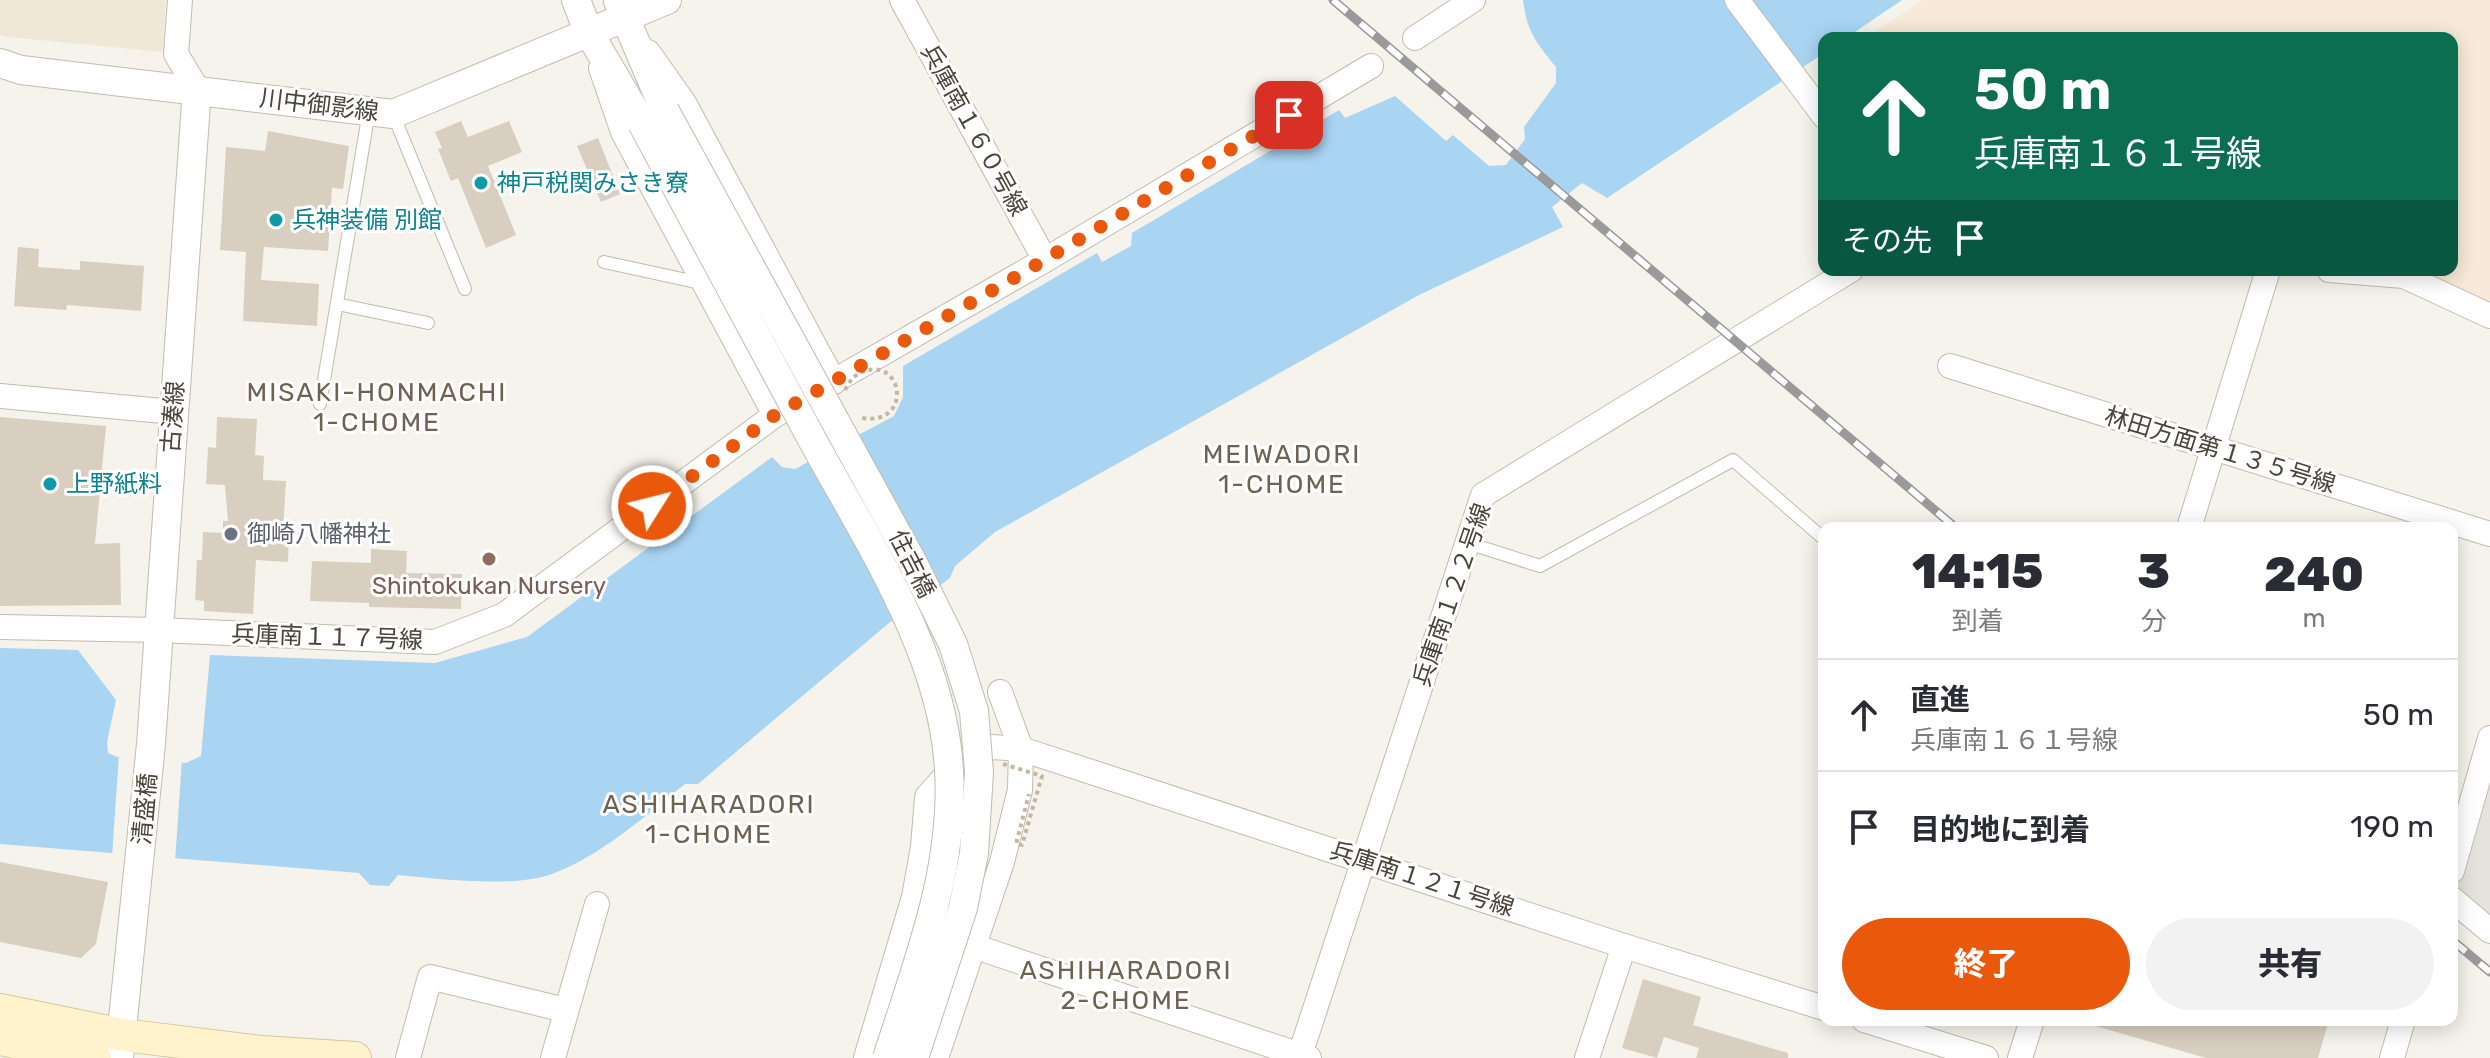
<!DOCTYPE html>
<html lang="ja">
<meta charset="utf-8">
<style>
:root{--surface:#fff;--page:#f2f2f3;--text:#2b2b33;--muted:#7c7c81;--line:#e1e1e2;--accent:#ea580c}
body{margin:0;font-family:Rubik,"Noto Sans JP",sans-serif;background:var(--page);color:var(--text);height:100vh;display:flex;flex-direction:column;font-size:30px;white-space:nowrap}
*{box-sizing:border-box;margin:0}
p{font-size:26px;color:var(--muted)}
.icon{flex:none;width:44px;height:44px;fill:none;stroke:currentColor;stroke-width:2;stroke-linecap:round;stroke-linejoin:round}
.map{position:relative;flex:1;overflow:hidden}
.drawer{position:absolute;left:1818px;top:522px;width:640px;height:504px;display:flex;flex-direction:column;background:var(--surface);border-radius:16px;box-shadow:0 4px 20px #0003}
.drawer>*{flex:none}
.guide{position:absolute;left:1818px;top:32px;width:640px;height:244px;border-radius:16px;box-shadow:0 4px 20px #0003;background:#0b6e4f;color:#fff;overflow:hidden}
.pin{position:absolute;display:grid;place-items:center;width:68px;height:68px;color:#fff;margin:-34px;border-radius:16px;box-shadow:0 4px 12px #0006}
.me{position:absolute;width:88px;margin:-44px;rotate:54deg;stroke-linejoin:round;filter:drop-shadow(0 0 6px #0008)}
.turn{display:flex;align-items:center;gap:28px;height:168px;padding:0 24px;font-size:36px}
.turn .icon{width:104px;height:104px;stroke-width:2.5}
.turn b{display:block;font-size:56px;line-height:68px}
.then{display:flex;align-items:center;height:76px;padding:0 24px;background:#0003;gap:16px;font-size:30px}
.eta{display:flex;justify-content:space-evenly;align-items:center;height:136px;text-align:center}
.eta b{font-size:48px;font-weight:800;line-height:56px}
.cta{display:flex;gap:16px;margin-top:auto;padding:16px 24px}
.cta a{flex:1;height:92px;border-radius:48px;background:var(--accent);color:#fff;font-size:32px;font-weight:800;line-height:92px;text-align:center}
.cta a+a{background:var(--page);color:var(--text)}
ul{padding:0;list-style:none}
li{display:flex;align-items:center;gap:24px;height:112px;padding:0 24px;border-top:2px solid var(--line)}
li div{flex:1}
li b{display:block;font-size:30px}
li em{font-style:normal}
.map>svg:first-child{display:block}
.commercial{fill:#f7ead8}
.industrial{fill:#e6e2dd}
.education{fill:#efe8d6}
.water{fill:#a9d4f2}
.pier{fill:#f6f3ec}
.building{fill:#d8cfc1}
.lines{fill:none;stroke-linecap:round;stroke-linejoin:round}
.service-casing{stroke:#c2bbae;stroke-width:14}
.minor-casing{stroke:#c2bbae;stroke-width:26}
.tertiary-casing{stroke:#c2bbae;stroke-width:30}
.secondary-casing{stroke:#d6c79b;stroke-width:34}
.service{stroke:#fff;stroke-width:12}
.minor{stroke:#fff;stroke-width:24}
.tertiary{stroke:#fff;stroke-width:28}
.secondary{stroke:#fff3cd;stroke-width:32}
.rail-casing{stroke:#9a9a9a;stroke-width:9}
.rail{stroke:#fff;stroke-width:6;stroke-dasharray:18;stroke-linecap:butt}
.tertiary-bridge-casing{stroke:#c2bbae;stroke-width:30;stroke-linecap:butt}
.path-bridge{stroke:#c4b79f;stroke-width:4;stroke-dasharray:4 4;stroke-linecap:butt}
.tertiary-bridge{stroke:#fff;stroke-width:28}
.route{stroke:#ea580c;stroke-width:14;stroke-dasharray:0 25.2}
.culture-dot{fill:#0f9aa8;stroke:#fff;stroke-width:3}
.worship-dot{fill:#6b7280;stroke:#fff;stroke-width:3}
.education-dot{fill:#8d6e63;stroke:#fff;stroke-width:3}
.labels{text-anchor:middle;stroke-width:6;stroke-linejoin:round;paint-order:stroke}
.street-label{font-size:24px;fill:#4b4439;stroke:#fff}
.culture-label{font-size:24px;fill:#0d838f;stroke:#fff;text-anchor:start}
.worship-label{font-size:24px;fill:#5b616d;stroke:#fff;text-anchor:start}
.education-label{font-size:24px;fill:#785e54;stroke:#fff}
.neighbourhood-label{font-size:26px;letter-spacing:2px;fill:#6e6250;stroke:#fff}
</style>
<div class="map">
<svg width="2490" height="1058" viewBox="0 0 2490 1058">
<rect width="100%" height="100%" fill="#f6f3ec"/>
<!-- commercial -->
<polygon class="commercial" points="1923,0 2490,0 2490,304 2418,270 2452,270 2452,38 1866,38"/>
<!-- industrial -->
<polygon class="industrial" points="2490,777 2490,917 2456,888"/>
<!-- education -->
<polygon class="education" points="0,0 166,0 163,52 8,37 0,35"/>
<!-- water -->
<path class="water" d="M1523,0h379l-56,38h-22v15l-217,145 -25,-15 -30,24 11,20 -144,68 -424,237 -40,34 -5,12 -61,45 -191,161h-13c-40,32 -84,72 -133,90 -38,14 -113,5 -154,1l-9,11 -19,-1 -11,-12 -359,-29v-196l78,2 38,50 -9,42 1,11 9,4 69,6 15,-7 9,-101 225,8 92,-26 245,-180 10,10 13,2 99,-53 9,-19v-31l194,-113 5,9 29,-16 1,-13 207,-123 6,8 50,-22 51,45 7,-6 36,31 17,-1 19,-26 -1,-12 32,-44v-16c-20,-25 -29,-35 -33,-67z"/>
<!-- pier -->
<polygon class="pier" points="119,754 182,759 175,862 112,857"/>
<!-- building -->
<g class="building">
<polygon points="461,121 468,137 509,121 522,152 488,166 516,235 486,248 458,178 451,181 438,149 442,148 435,132"/>
<polygon points="268,131 349,146 343,189 332,188 328,251 264,247 261,280 319,284 317,326 243,321 246,252 220,250 226,147 265,151"/>
<polygon points="598,138 620,194 601,202 577,146"/>
<polygon points="18,247 39,249 38,267 80,270 80,261 144,266 141,311 67,305 66,310 14,306"/>
<polygon points="0,417 106,426 95,544 120,543 121,605 0,606"/>
<polygon points="217,417 257,419 255,455 264,456 263,480 286,481 283,530 289,530 288,562 256,560 253,614 204,611 204,601 195,600 197,560 202,560 203,532 223,533 223,521 228,521 225,485 206,484 208,447 216,448"/>
<polygon points="371,549 407,551 406,573 462,574 461,609 369,607 369,603 310,601 312,561 371,563"/>
<polygon points="0,862 108,882 96,944 81,958 0,942"/>
<polygon points="1643,979 1701,997 1693,1025 1788,1053 1788,1058 1696,1058 1699,1048 1664,1037 1657,1058 1622,1048"/>
<polygon points="2093,1020 2329,1020 2318,1058 2206,1058 2092,1025"/>
</g>
<g class="lines">
<!-- service casing -->
<g class="service-casing">
<g id="service">
<polyline points="393,114 465,289"/>
<polyline points="604,262 705,284"/>
<polyline points="337,304 428,323"/>
<polyline points="320,404 369,111"/>
<polyline points="1468,543 1540,566 1733,460 1824,539"/>
</g>
</g>
<!-- minor casing -->
<g class="minor-casing">
<g id="minor">
<polyline points="180,0 176,54 197,89"/>
<polyline points="902,0 1045,260"/>
<polyline points="1737,0 1824,116"/>
<polyline points="1415,38 1473,0"/>
<polyline points="648,52 684,103 834,382"/>
<polyline points="601,68 623,132 775,415"/>
<polyline points="2329,270 2404,276 2490,316"/>
<polyline points="1950,366 2490,534"/>
<polyline points="0,396 174,412"/>
<polyline points="2189,528 2268,270"/>
<polyline points="0,627 159,630 435,642 504,615 775,415 1045,260 1371,66"/>
<polyline points="2452,871 2490,738"/>
<polyline points="2452,899 2490,931"/>
<polyline points="973,946 1309,1058"/>
<polyline points="1864,1020 1986,1058"/>
<polyline points="408,1058 430,977 565,1010"/>
<polyline points="553,1058 597,904"/>
<polyline points="866,1058 914,897 923,847 927,797 957,763 992,747 1021,749 1624,946 1824,1008"/>
<polyline points="936,1058 1002,862 1020,790 1021,749 1000,692"/>
<polyline points="1299,1058 1483,495 1851,270"/>
<polyline points="1587,1058 1624,946"/>
<polyline points="2020,1058 2032,1020"/>
<polyline points="2392,1058 2403,1020"/>
</g>
</g>
<!-- tertiary casing -->
<g class="tertiary-casing">
<g id="tertiary">
<polyline points="576,0 588,31 642,123"/>
<polyline points="618,1 665,111"/>
<polyline points="0,63 21,70 393,114 667,0"/>
<polyline points="119,1058 151,744 197,89"/>
</g>
</g>
<!-- secondary casing -->
<g class="secondary-casing">
<g id="secondary">
<polyline points="0,1010 123,1035 262,1052 355,1058"/>
<polyline points="0,1039 95,1058"/>
</g>
</g>
<!-- service -->
<use href="#service" class="service"/>
<!-- minor -->
<use href="#minor" class="minor"/>
<!-- tertiary -->
<use href="#tertiary" class="tertiary"/>
<!-- secondary -->
<use href="#secondary" class="secondary"/>
<!-- rail casing -->
<g class="rail-casing">
<g id="rail">
<polyline points="1333,0 1956,528"/>
<polyline points="2452,940 2490,972"/>
</g>
</g>
<!-- rail -->
<use href="#rail" class="rail"/>
<!-- tertiary-bridge casing -->
<g class="tertiary-bridge-casing">
<g id="tertiary-bridge">
<polyline points="665,111 913,563 953,644 974,711 979,772 974,853 963,908 914,1058"/>
<path d="M642,123c57,107 115,213 172,320 54,99 129,211 135,327 6,100 -32,194 -62,288"/>
</g>
</g>
<!-- path-bridge -->
<g class="path-bridge">
<path d="M845,390c4,-8 8,-14 17,-18 41,-17 52,54 0,46"/>
<polyline points="1003,764 1042,776 1022,845 1016,844 1029,794"/>
</g>
<!-- tertiary-bridge -->
<use href="#tertiary-bridge" class="tertiary-bridge"/>
</g>
<g class="lines">
<!-- route -->
<polyline class="route" points="652,506 775,415 1019,275 1289,115"/>
</g>
<!-- markers -->
<g class="culture-dot">
<circle cx="481" cy="183" r="8"/>
<circle cx="276" cy="220" r="8"/>
<circle cx="50" cy="484" r="8"/>
</g>
<circle class="worship-dot" cx="231" cy="534" r="8"/>
<circle class="education-dot" cx="489" cy="559" r="8"/>
<g class="labels">
<!-- street labels -->
<g class="street-label">
<text transform="translate(319 105) rotate(7)" y="8">川中御影線</text>
<text transform="translate(974 130) rotate(61)" y="8">兵庫南１６０号線</text>
<text transform="translate(173 417) rotate(-86)" y="8">古湊線</text>
<text transform="translate(2220 450) rotate(17)" y="8">林田方面第１３５号線</text>
<text transform="translate(912 564) rotate(63)" y="8">住吉橋</text>
<text transform="translate(1452 595) rotate(-71)" y="8">兵庫南１２２号線</text>
<text transform="translate(327 637) rotate(2)" y="8">兵庫南１１７号線</text>
<text transform="translate(145 809) rotate(-85)" y="8">清盛橋</text>
<text transform="translate(1422 879) rotate(18)" y="8">兵庫南１２１号線</text>
</g>
<!-- culture labels -->
<g class="culture-label">
<text x="497" y="191">神戸税関みさき寮</text>
<text x="292" y="228">兵神装備 別館</text>
<text x="66" y="492">上野紙料</text>
</g>
<!-- worship labels -->
<g class="worship-label">
<text x="247" y="542">御崎八幡神社</text>
</g>
<!-- education labels -->
<g class="education-label">
<text x="489" y="594">Shintokukan Nursery</text>
</g>
<!-- neighbourhood labels -->
<g class="neighbourhood-label">
<text x="377" y="401">MISAKI-HONMACHI<tspan x="377" dy="30">1-CHOME</tspan></text>
<text x="1282" y="463">MEIWADORI<tspan x="1282" dy="30">1-CHOME</tspan></text>
<text x="709" y="813">ASHIHARADORI<tspan x="709" dy="30">1-CHOME</tspan></text>
<text x="1126" y="979">ASHIHARADORI<tspan x="1126" dy="30">2-CHOME</tspan></text>
</g>
</g>
</svg>
<div class="pin" style="left:1289px;top:115px;background:#d93025"><svg class="icon" aria-label="arrive" viewBox="0 0 24 24"><path d="M6 21V4h12l-3 4 3 4H6"/></svg></div>
<svg class="me" style="left:652px;top:506px" viewBox="-20 -20 40 40"><circle r="17" fill="#ea580c" stroke="#fff" stroke-width="3"/><path d="M0-11L8 9 0 5-8 9z" fill="#fff"/></svg>
<div class="guide">
<div class="turn"><svg class="icon" aria-label="ahead" viewBox="0 0 24 24"><path d="M12 20V5M6 11l6-6 6 6"/></svg><div><b>50 m</b>兵庫南１６１号線</div></div>
<div class="then">その先<svg class="icon" aria-label="arrive" viewBox="0 0 24 24"><path d="M6 21V4h12l-3 4 3 4H6"/></svg></div>
</div>
<section class="drawer">
<div class="eta">
<div><b>14:15</b><p>到着</p></div>
<div><b>3</b><p>分</p></div>
<div><b>240</b><p>m</p></div>
</div>
<ul>
<li><svg class="icon" aria-label="ahead" viewBox="0 0 24 24"><path d="M12 20V5M6 11l6-6 6 6"/></svg><div><b>直進</b><p>兵庫南１６１号線</p></div><em>50 m</em></li>
<li><svg class="icon" aria-label="arrive" viewBox="0 0 24 24"><path d="M6 21V4h12l-3 4 3 4H6"/></svg><div><b>目的地に到着</b></div><em>190 m</em></li>
</ul>
<div class="cta"><a>終了</a><a>共有</a></div>
</section>
</div>
